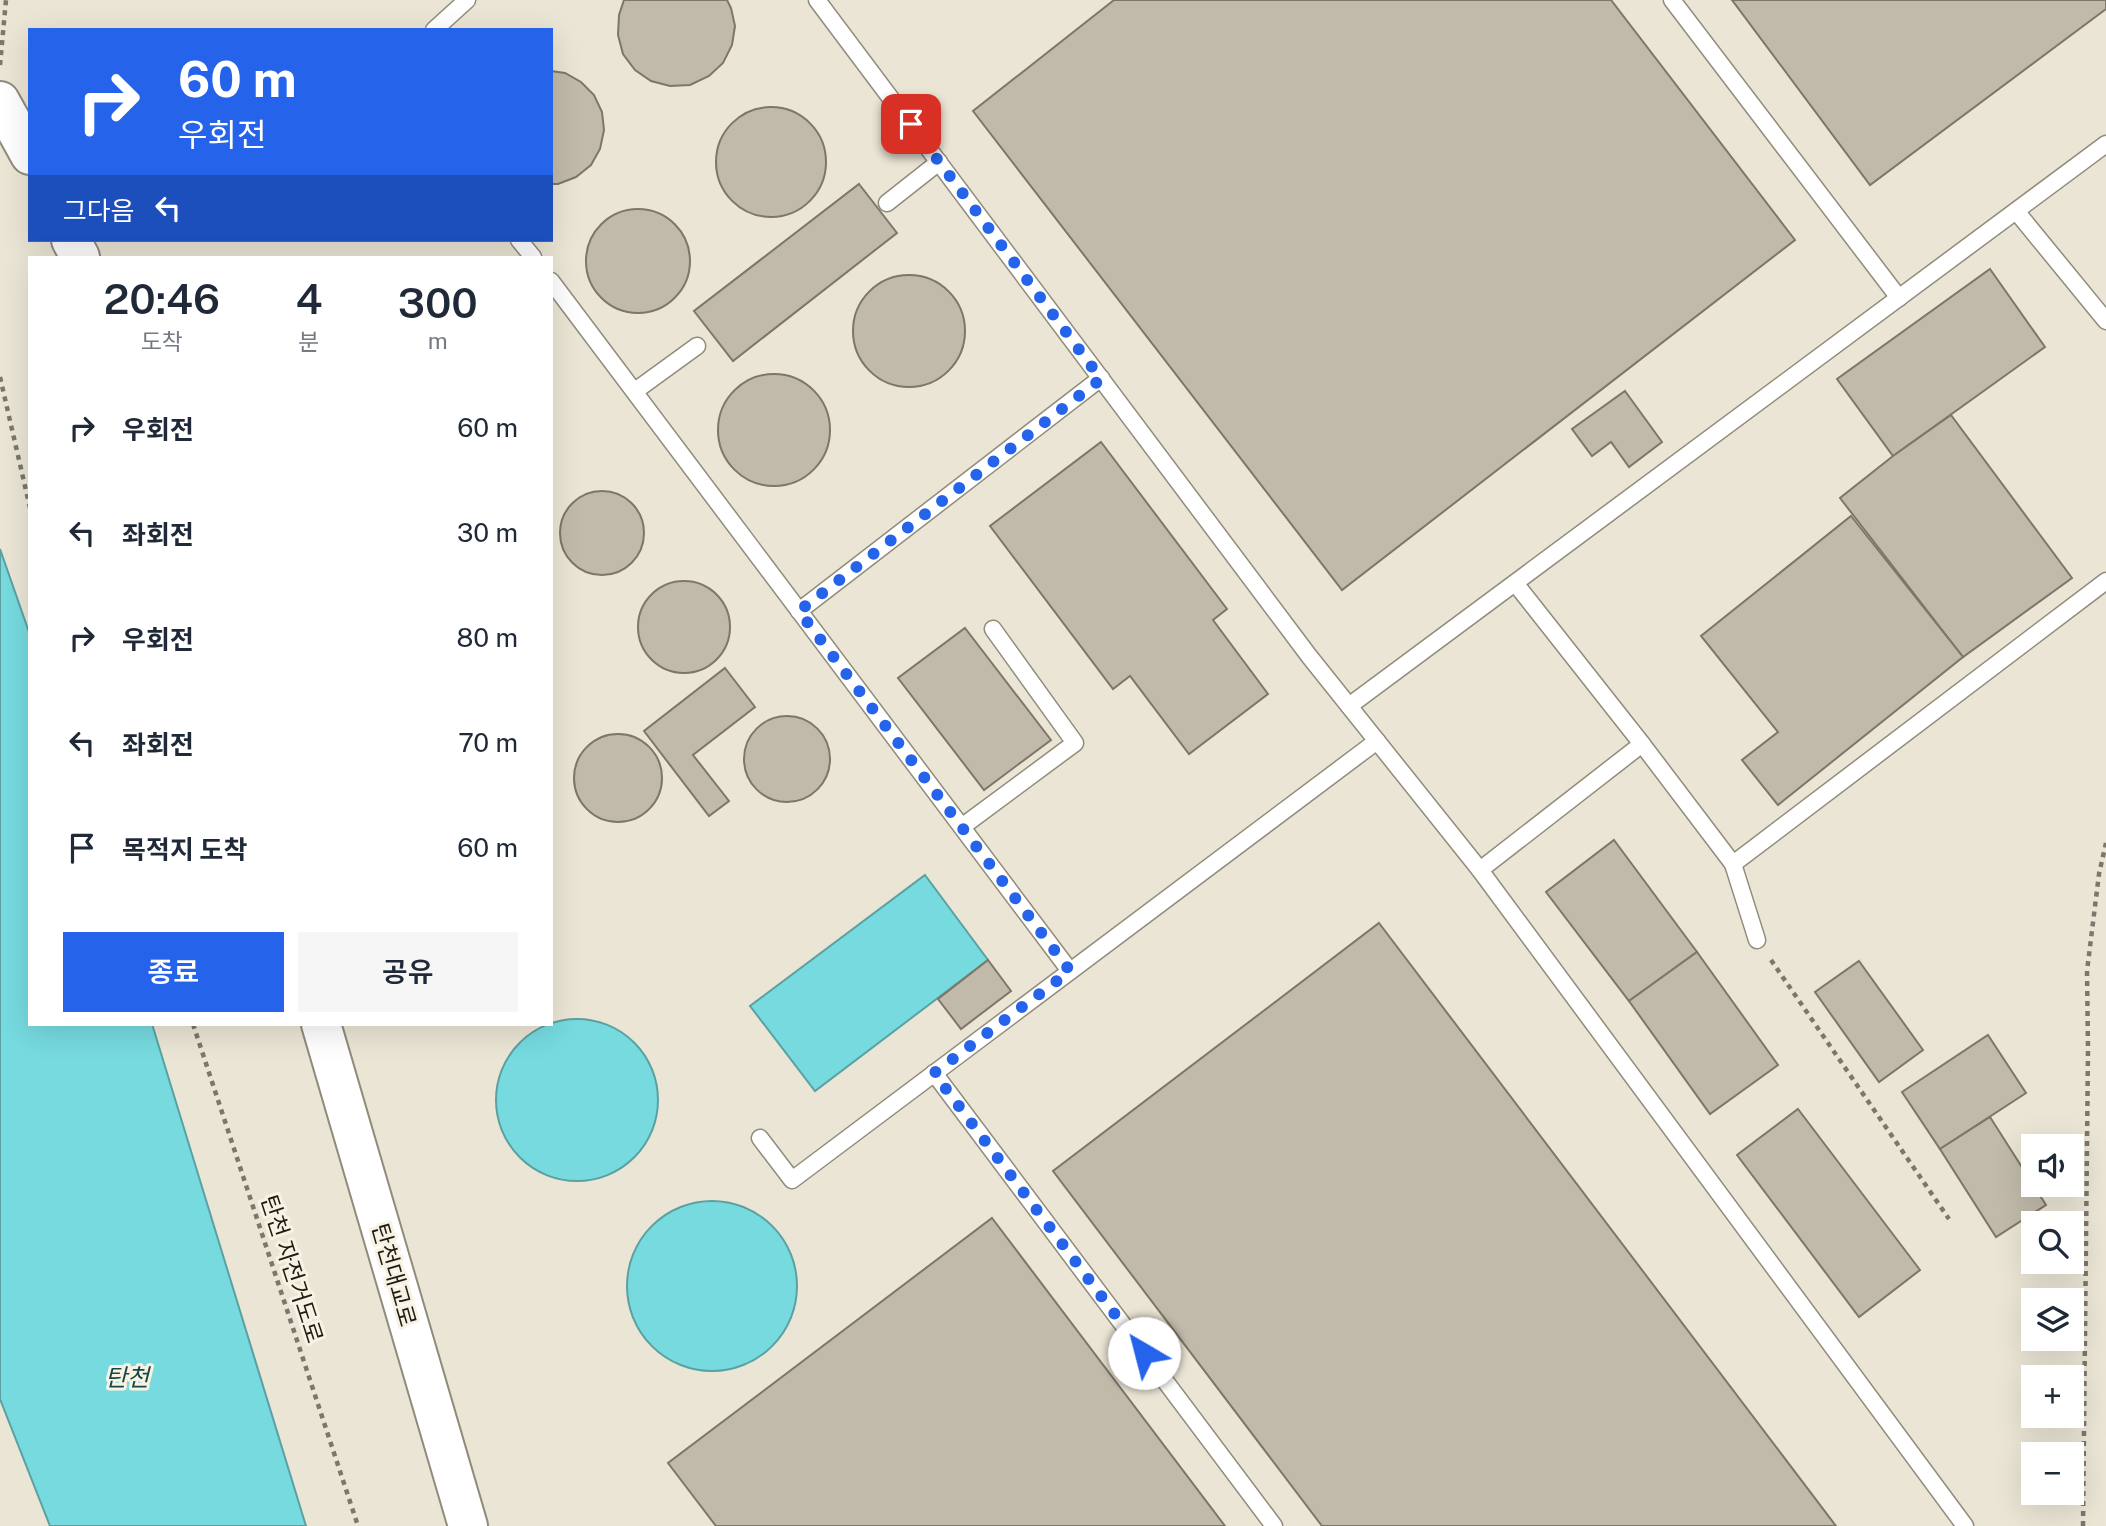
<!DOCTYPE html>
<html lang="ko">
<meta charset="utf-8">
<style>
:root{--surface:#fff;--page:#f6f6f7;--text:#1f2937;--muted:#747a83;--accent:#2563eb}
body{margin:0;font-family:"Public Sans","Noto Sans KR",sans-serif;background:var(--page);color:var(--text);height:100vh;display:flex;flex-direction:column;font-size:26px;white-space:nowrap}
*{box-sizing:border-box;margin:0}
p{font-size:23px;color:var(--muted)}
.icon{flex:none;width:38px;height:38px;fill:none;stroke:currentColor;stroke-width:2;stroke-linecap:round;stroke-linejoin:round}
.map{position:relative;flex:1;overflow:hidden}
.panel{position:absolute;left:28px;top:256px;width:525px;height:770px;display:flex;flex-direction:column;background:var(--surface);border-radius:0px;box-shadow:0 7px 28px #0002}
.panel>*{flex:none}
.banner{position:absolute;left:28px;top:28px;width:525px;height:214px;border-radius:0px;box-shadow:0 7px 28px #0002;background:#2563eb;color:#fff;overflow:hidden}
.tools{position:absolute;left:2021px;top:1134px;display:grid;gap:14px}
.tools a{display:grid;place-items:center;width:63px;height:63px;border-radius:0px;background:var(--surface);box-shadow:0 7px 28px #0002;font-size:35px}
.pin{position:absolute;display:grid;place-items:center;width:60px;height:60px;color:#fff;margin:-30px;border-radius:14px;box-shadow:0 4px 10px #0006}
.me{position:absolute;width:77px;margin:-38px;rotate:323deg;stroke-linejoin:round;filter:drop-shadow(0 0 5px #0008)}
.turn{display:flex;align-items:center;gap:24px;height:147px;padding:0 35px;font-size:32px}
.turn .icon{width:91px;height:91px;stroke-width:2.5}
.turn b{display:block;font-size:49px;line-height:60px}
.then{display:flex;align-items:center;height:66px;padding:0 35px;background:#0003;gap:14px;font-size:26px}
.eta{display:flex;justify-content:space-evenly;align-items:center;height:119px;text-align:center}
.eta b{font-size:42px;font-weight:600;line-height:49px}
.button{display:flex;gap:14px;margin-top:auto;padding:14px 35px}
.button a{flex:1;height:80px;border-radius:0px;background:var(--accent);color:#fff;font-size:28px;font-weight:600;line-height:80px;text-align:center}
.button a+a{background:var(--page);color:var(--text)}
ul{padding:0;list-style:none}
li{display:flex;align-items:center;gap:21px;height:105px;padding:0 35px}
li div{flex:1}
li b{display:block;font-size:26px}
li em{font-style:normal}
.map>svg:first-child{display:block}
.water{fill:#76dadf;stroke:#5ba1a2;stroke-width:2}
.building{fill:#c1baab;stroke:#7c7768;stroke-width:2}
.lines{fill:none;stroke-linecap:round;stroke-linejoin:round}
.lane-casing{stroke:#918b7c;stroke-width:19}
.secondary-casing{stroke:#918b7c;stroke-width:42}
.path{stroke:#7b776d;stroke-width:4.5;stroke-dasharray:5 5;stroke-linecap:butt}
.lane{stroke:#fff;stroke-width:16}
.secondary{stroke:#fff;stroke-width:38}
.route{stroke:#2563eb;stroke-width:12;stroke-dasharray:0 21.6}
.labels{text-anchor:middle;stroke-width:6;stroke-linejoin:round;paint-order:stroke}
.street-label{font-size:23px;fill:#1d1b15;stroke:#f8f2e2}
.water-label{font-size:24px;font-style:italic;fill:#194749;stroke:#f8f2e2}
</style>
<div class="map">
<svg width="2106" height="1526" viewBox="0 0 2106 1526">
<rect width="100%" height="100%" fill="#ebe5d5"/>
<!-- water -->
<g class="water">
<polygon points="0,549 30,635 30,1024 152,1024 306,1526 50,1526 0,1399"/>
<polygon points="925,875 988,960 815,1091 750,1006"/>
<circle cx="577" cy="1100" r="81"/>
<circle cx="712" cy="1286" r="85"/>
</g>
<!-- building -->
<g class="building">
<polygon points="624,0 727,0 731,8 735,26 732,45 723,63 709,76 690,85 670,86 651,81 635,70 623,54 618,35 619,15"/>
<polygon points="1114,0 1611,0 1795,240 1342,590 973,111"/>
<polygon points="1732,0 2106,0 2106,9 1870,185"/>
<polygon points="551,71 565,73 581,82 594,95 602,112 604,130 600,149 591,165 576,177 558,184 551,184"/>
<circle cx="771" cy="162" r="55"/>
<polygon points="859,184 897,233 733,361 694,311"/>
<circle cx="638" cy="261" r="52"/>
<polygon points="1990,269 2045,347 1893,456 1837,379"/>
<circle cx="909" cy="331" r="56"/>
<circle cx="774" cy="430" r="56"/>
<polygon points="1625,391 1662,442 1629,467 1611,442 1592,456 1572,429"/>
<polygon points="1951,415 2072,578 1963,657 1840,498 1893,456"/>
<polygon points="1101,442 1227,609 1213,620 1268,694 1189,754 1130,676 1113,689 990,526"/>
<circle cx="602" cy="533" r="42"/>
<polygon points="1851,516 1963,657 1778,805 1742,760 1778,732 1701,636"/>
<circle cx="684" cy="627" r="46"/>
<polygon points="965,628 1051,740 984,790 898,678"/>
<polygon points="725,668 755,707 693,755 729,801 709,816 644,731"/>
<circle cx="787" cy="759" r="43"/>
<circle cx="618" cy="778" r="44"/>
<polygon points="1614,840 1697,952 1629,1001 1546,892"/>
<polygon points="1379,923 1836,1526 1322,1526 1053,1171"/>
<polygon points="1697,952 1778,1065 1710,1114 1629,1001"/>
<polygon points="988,960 1011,991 961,1029 938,999"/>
<polygon points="1859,961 1923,1050 1879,1082 1815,992"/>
<polygon points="1988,1035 2026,1093 1940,1149 1902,1092"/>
<polygon points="1798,1109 1920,1270 1859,1317 1737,1155"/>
<polygon points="1990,1117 2046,1205 1996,1237 1940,1149"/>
<polygon points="992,1218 1225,1526 716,1526 668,1463"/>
</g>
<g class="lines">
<!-- lane casing -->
<g class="lane-casing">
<g id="lane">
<polyline points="817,0 1309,656 1480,870 1965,1526"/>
<polyline points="1672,0 1899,298"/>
<polyline points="434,30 467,0"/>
<polyline points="887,203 939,162"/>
<polyline points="2016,211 2106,321"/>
<polyline points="519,240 533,257"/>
<polyline points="551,281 1070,971"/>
<polyline points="635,391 697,346"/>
<polyline points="1515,583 1642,744"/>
<polyline points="799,611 1101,378"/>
<polyline points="1349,706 2106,144"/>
<polyline points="963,826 1075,743 993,629"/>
<polyline points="1733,864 1757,940"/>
<polyline points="1480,870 1642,744 1733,864 2106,581"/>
<polyline points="934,1073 1274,1526"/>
<polyline points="760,1138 792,1180 1377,741"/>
</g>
</g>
<!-- secondary casing -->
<g class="secondary-casing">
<g id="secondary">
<polyline points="0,101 30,155"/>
<polyline points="71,240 80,257"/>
<polyline points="321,1024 468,1526"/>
</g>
</g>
<!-- path -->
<g class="path">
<polyline points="0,65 6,0"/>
<polyline points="0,377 30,508"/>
<polyline points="1771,960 1949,1219"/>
<polyline points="193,1024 358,1526"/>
<polyline points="2083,1526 2088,1050 2087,971 2099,874 2106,843"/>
</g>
<!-- lane -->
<use href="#lane" class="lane"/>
<!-- secondary -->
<use href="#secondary" class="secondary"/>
</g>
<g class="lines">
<!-- route -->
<polyline class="route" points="911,124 1101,379 799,611 1070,971 934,1073 1144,1353"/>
</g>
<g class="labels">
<!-- street labels -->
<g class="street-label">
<text transform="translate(292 1269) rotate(72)" y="8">탄천 자전거도로</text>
<text transform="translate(394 1275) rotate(74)" y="8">탄천대교로</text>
</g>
<!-- water labels -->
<g class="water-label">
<text x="127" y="1386">탄천</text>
</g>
</g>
</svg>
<div class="tools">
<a><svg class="icon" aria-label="sound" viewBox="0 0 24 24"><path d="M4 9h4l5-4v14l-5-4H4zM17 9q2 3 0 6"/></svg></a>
<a><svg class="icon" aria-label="search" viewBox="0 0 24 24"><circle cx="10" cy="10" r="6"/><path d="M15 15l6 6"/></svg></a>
<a><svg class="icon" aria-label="layers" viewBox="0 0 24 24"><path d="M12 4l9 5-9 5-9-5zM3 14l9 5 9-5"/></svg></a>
<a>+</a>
<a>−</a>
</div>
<div class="pin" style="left:911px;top:124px;background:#d93025"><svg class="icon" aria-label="arrive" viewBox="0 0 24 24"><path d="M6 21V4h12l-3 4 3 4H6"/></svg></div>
<svg class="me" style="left:1144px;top:1353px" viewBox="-20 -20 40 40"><circle r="19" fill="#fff"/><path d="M0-13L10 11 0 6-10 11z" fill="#2563eb"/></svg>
<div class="banner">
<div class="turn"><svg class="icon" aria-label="right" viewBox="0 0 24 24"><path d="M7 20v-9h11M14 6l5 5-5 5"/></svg><div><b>60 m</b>우회전</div></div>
<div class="then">그다음<svg class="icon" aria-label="left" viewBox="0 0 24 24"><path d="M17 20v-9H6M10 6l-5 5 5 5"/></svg></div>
</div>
<section class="panel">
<div class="eta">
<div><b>20:46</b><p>도착</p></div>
<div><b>4</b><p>분</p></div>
<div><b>300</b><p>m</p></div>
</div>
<ul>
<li><svg class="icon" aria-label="right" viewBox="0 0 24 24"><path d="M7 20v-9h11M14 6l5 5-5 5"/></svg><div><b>우회전</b></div><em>60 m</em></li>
<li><svg class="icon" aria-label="left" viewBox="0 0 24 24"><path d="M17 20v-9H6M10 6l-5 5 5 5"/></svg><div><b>좌회전</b></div><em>30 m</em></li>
<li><svg class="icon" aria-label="right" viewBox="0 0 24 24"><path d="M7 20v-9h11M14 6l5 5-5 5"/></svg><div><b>우회전</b></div><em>80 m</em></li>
<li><svg class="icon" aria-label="left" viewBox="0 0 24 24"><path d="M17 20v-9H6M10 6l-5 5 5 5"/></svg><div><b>좌회전</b></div><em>70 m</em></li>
<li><svg class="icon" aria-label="arrive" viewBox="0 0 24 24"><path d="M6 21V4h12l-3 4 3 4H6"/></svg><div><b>목적지 도착</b></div><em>60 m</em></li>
</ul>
<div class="button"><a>종료</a><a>공유</a></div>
</section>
</div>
